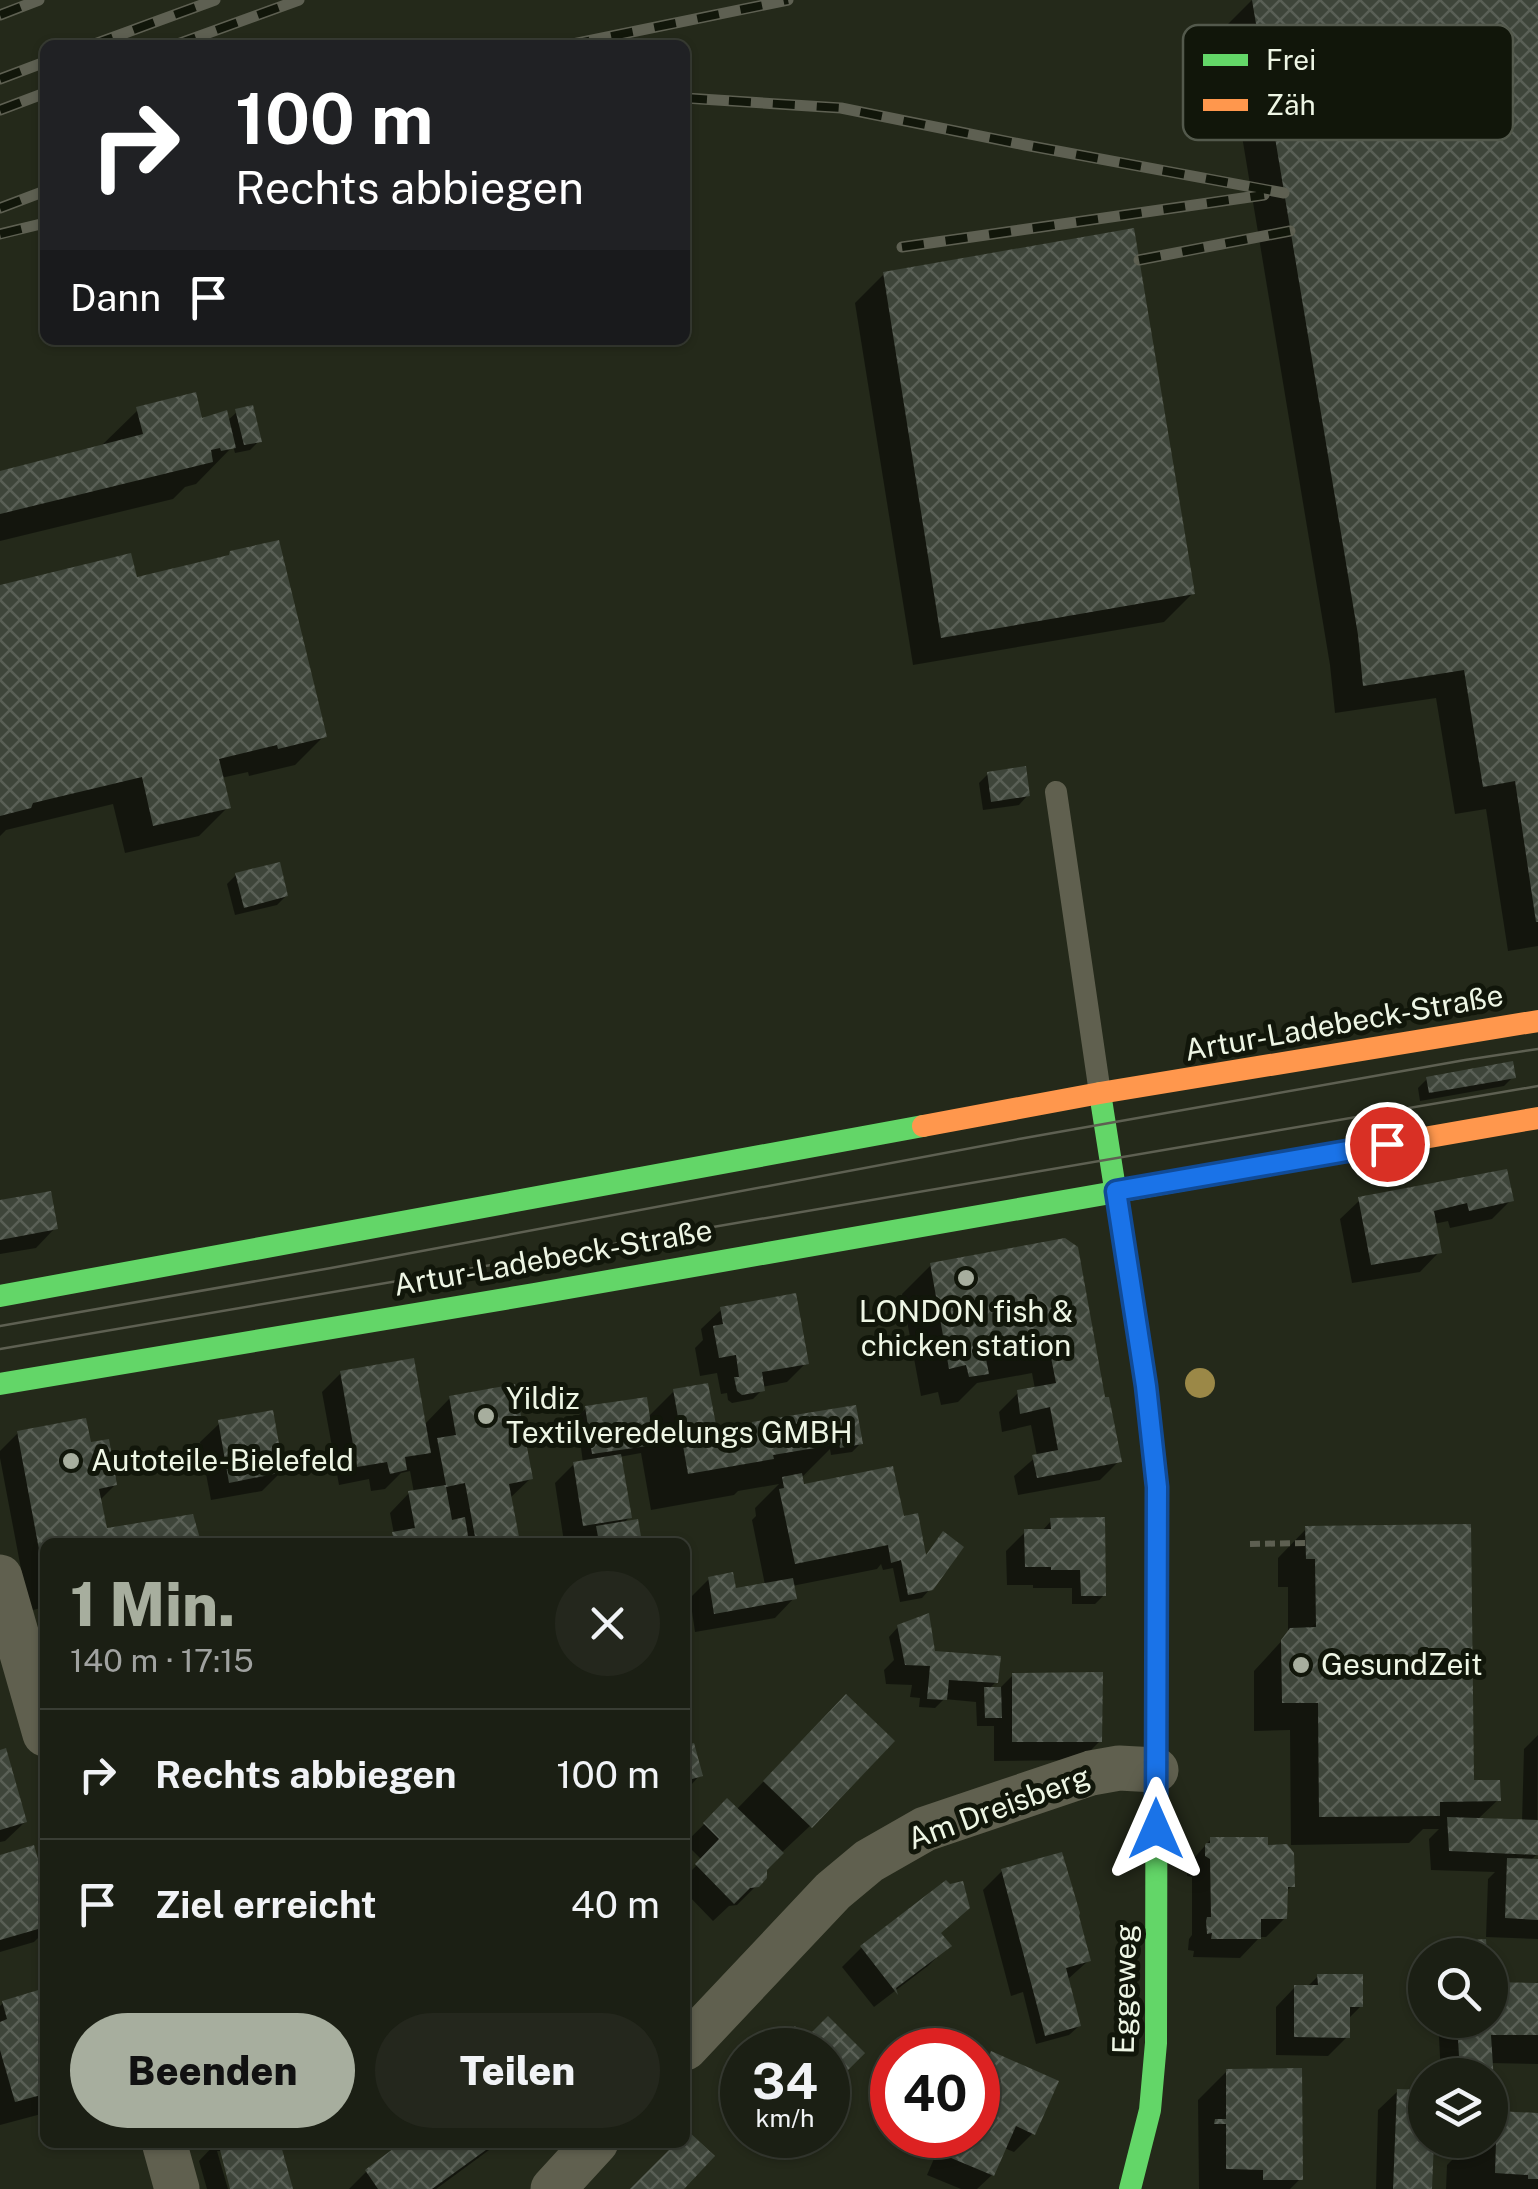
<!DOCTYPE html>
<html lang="de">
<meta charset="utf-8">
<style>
:root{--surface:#1b1f14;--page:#24271d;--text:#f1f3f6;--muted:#a0a2a0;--line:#393d34;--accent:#a7ae9e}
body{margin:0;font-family:"Public Sans",sans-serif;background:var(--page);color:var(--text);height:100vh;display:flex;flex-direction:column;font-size:38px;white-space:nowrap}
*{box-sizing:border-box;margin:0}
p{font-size:32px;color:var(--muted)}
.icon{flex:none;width:55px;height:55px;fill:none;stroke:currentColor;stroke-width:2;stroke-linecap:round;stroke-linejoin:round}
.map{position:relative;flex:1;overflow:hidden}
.sheet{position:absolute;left:40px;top:1538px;width:650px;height:610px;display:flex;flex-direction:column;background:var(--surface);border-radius:15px;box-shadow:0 2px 8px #0004,0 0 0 2px var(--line)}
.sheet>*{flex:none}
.top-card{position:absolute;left:40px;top:40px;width:650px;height:305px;border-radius:15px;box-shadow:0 2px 8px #0004,0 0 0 2px var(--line);background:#202124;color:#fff;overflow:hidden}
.fabs{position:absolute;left:1408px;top:1938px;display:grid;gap:20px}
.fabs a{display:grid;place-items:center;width:100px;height:100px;border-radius:50%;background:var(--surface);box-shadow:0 2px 8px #0004,0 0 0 2px var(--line);font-size:50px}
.speed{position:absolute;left:720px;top:2028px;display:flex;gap:20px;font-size:50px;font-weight:700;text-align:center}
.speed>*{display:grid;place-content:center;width:130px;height:130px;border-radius:50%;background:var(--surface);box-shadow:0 2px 8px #0004,0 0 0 2px var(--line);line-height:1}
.speed small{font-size:25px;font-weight:400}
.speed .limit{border:15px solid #d22;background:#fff;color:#111}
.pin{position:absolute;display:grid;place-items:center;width:85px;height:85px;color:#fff;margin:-42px;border:5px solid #fff;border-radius:50%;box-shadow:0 2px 10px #0007}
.me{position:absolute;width:110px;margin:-55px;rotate:0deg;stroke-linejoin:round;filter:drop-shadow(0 0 8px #0008)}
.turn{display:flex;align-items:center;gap:35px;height:210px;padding:0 30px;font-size:45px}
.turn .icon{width:130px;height:130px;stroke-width:2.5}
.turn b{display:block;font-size:70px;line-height:85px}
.then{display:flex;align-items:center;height:95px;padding:0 30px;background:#0003;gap:20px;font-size:38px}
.round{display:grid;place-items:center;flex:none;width:105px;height:105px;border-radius:52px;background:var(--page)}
.headline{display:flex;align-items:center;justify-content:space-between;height:170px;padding:0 30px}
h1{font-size:60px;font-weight:800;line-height:75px;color:var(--accent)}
.primary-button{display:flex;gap:20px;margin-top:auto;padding:20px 30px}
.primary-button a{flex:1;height:115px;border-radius:60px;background:var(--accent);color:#111;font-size:40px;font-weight:800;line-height:115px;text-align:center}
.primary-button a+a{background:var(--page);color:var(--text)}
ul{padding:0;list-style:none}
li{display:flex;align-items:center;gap:30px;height:130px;padding:0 30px;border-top:2px solid var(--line)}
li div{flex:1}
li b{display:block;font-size:38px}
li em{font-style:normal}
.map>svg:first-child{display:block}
.shadow{fill:#0007}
.building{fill:url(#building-cross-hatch)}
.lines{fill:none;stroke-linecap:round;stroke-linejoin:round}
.path{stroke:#5d5f51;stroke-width:6;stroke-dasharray:10 5;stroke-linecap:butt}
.lane{stroke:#60604f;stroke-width:22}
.street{stroke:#60604f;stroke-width:45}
.fast{stroke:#63d668;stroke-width:22}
.slow{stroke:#ff974d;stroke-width:22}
.tram{stroke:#5e6052;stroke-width:2.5}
.rail-casing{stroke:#5e6052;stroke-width:11}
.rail{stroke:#11160a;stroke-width:8;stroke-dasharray:22;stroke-linecap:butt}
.tree{fill:#9b8847}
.route-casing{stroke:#114b97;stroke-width:25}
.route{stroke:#1a73e8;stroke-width:18}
.poi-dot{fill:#a7ae9e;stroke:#11160a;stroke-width:4}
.labels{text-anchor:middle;stroke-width:10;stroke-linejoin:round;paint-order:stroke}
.street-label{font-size:30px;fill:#eef6e5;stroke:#11160a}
.poi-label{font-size:30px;fill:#eef6e5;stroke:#11160a;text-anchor:start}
.key{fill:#11160a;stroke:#53594c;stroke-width:2.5}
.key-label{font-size:28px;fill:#eef6e5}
</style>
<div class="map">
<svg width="1538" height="2189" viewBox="0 0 1538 2189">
<defs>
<pattern id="building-cross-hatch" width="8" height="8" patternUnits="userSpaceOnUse" patternTransform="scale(2.5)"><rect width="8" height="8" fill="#3e453a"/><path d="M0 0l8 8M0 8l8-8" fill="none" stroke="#5a6056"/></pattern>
</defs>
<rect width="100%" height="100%" fill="#24291a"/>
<!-- shadow -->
<g class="shadow">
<polygon points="1252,0 1538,0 1538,946 1508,951 1486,809 1455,814 1436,698 1335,713 1330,665 1224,28"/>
<polygon points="884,274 1193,593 1164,622 913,665 855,303"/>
<polygon points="138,410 201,421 227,421 237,412 259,441 250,450 235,453 233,446 196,484 185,487 173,499 0,541 0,473 100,447"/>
<polygon points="227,559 324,736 295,765 249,776 248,772 221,778 228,807 199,836 125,853 113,804 6,830 0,836 0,587 135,580"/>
<polygon points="988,774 1028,795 1019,805 983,810 979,783"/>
<polygon points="236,875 286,896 277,905 235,915 227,884"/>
<polygon points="1513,1077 1504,1086 1420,1101 1418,1088 1427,1079"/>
<polygon points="1360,1200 1511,1200 1492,1219 1450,1228 1448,1221 1434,1224 1439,1252 1420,1272 1352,1283 1340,1219"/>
<polygon points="0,1202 55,1228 36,1248 0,1254"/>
<polygon points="1064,1240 1119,1461 1100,1480 1018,1495 1014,1476 1037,1456 1031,1425 1002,1432 999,1412 1018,1393 1035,1389 1032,1373 977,1383 958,1402 941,1405 938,1392 921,1396 902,1294 931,1265"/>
<polygon points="721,1310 806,1363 787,1382 762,1387 762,1390 753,1399 732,1403 728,1400 727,1393 721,1394 717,1373 700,1376 695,1348 703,1340 701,1329"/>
<polygon points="341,1373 424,1425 450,1398 530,1479 509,1499 517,1542 386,1542 394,1534 390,1513 409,1493 414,1493 410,1471 401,1473 385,1489 371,1491 369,1479 339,1485 322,1392"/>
<polygon points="674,1391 716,1438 745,1433 753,1425 861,1443 852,1452 831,1455 830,1449 800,1479 802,1487 902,1521 924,1558 943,1534 931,1588 922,1598 900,1602 893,1568 883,1570 881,1564 877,1569 792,1586 794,1598 775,1618 695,1632 690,1598 709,1579 734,1591 765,1585 752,1520 756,1516 755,1508 779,1484 738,1491 734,1495 651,1510 641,1453 619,1457 629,1518 622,1524 636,1522 640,1542 589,1542 589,1540 564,1542 555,1483 574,1464 583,1463 577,1417 586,1408 648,1417"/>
<polygon points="220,1423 281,1472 262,1491 211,1500 200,1442"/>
<polygon points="18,1433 89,1445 115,1485 99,1501 105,1531 191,1517 198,1542 45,1542 45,1607 29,1611 0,1458 0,1451"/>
<polygon points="1051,1521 1104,1595 1095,1604 1072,1604 1072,1588 1033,1588 1033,1585 1007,1585 1006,1551 1025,1532 1041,1532"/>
<polygon points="1306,1529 1472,1783 1498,1800 1477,1820 1522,1822 1524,1749 1538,1735 1537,1854 1530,1861 1538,1861 1538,1939 1486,1937 1488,1879 1495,1872 1431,1870 1429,1839 1439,1829 1423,1829 1409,1843 1291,1845 1290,1730 1254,1731 1254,1671 1288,1634 1288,1587 1278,1587 1278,1558"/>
<polygon points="898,1627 933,1654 996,1682 988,1690 998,1690 1013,1675 1100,1741 1081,1760 994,1761 994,1726 977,1726 976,1702 944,1699 935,1708 919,1707 920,1698 910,1697 912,1685 886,1684 884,1670 894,1660 889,1637"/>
<polygon points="817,1726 892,1741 810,1826 764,1869 757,1885 737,1905 729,1906 713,1921 685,1892 685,1877 702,1860 685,1843 727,1802 736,1810"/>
<polygon points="685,1748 700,1775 691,1785 685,1786"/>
<polygon points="0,1752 25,1822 5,1841 0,1842"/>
<polygon points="1211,1839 1266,1847 1292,1886 1285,1892 1285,1918 1266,1937 1260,1937 1240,1958 1193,1957 1194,1951 1188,1950 1189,1939 1192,1935 1192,1877 1187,1876 1188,1865"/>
<polygon points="0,1857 45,1894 45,1931 34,1942 0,1952"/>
<polygon points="1002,1871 1088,1961 1067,1980 1079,2026 1069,2035 1036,2044 1023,1992 1011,1996 983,1890"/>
<polygon points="915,1906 948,1946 929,1965 874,2007 842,1967 861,1948"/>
<polygon points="1455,1943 1485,1955 1443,1955"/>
<polygon points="1318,1976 1361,2006 1347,2020 1347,2037 1328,2056 1276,2055 1276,2007 1295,1987 1307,1987"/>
<polygon points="1490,1984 1538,1985 1538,2064 1490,2063 1490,2083 1490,2075 1441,2075 1438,2020 1490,2020"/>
<polygon points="45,1991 45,2113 0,2125 0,2006 3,2003"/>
<polygon points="807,2041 861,2053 834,2081 828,2075 828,2050 775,2050"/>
<polygon points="991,2054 1033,2133 1014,2152 1004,2148 992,2175 977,2189 961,2189 927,2175 944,2135 978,2135 978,2068"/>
<polygon points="1227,2071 1300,2179 1290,2189 1199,2189 1198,2100"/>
<polygon points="742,2084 742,2116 726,2100"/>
<polygon points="1398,2091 1425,2092 1425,2140 1431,2140 1430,2189 1376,2189 1378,2110"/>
<polygon points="1498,2114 1538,2116 1538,2189 1446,2189 1447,2165 1472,2140 1490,2140 1490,2122"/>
<polygon points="899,2135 930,2135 920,2147 899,2137"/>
<polygon points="217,2142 277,2142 290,2189 233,2189 222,2151 217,2151 228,2189 207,2189 199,2161"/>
<polygon points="390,2142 500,2142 436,2189 349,2189 366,2172 395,2151"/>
</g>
<!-- building -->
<g class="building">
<polygon points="1252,0 1538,0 1538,922 1536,922 1515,781 1483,787 1464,670 1363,686 1358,635"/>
<polygon points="1134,228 1195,594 941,638 883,272"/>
<polygon points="196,392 202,418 227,410 236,448 221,451 220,448 211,450 213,462 0,514 0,471 143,434 136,407"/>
<polygon points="253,405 262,442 244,445 235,409"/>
<polygon points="279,540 327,737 278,749 277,745 219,759 231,808 153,826 142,777 33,803 31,808 0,816 0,585 131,553 137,577 229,555 230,551"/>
<polygon points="1026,766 1030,796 991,802 987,772"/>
<polygon points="280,862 288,896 244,908 235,873"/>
<polygon points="1513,1061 1516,1078 1429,1093 1426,1077"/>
<polygon points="1507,1169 1514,1201 1469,1211 1467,1203 1434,1211 1442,1253 1371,1265 1358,1197"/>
<polygon points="51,1191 58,1229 0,1240 0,1200"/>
<polygon points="1065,1238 1078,1247 1105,1397 1109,1397 1122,1462 1037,1478 1032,1455 1058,1450 1050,1407 1020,1414 1017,1390 1056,1383 1049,1347 986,1359 989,1374 969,1377 966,1365 949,1369 930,1263"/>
<polygon points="796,1293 809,1364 762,1372 765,1391 742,1395 737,1391 734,1377 739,1377 736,1355 719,1358 713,1326 723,1324 720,1307"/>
<polygon points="414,1358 431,1453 405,1457 407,1470 390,1474 387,1462 357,1467 340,1371"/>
<polygon points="708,1383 718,1435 752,1429 752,1422 856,1405 863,1444 840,1448 839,1444 773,1455 774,1459 688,1474 673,1389"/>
<polygon points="515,1384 533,1479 509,1484 520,1542 476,1542 465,1483 446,1487 452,1520 465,1517 469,1542 394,1542 392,1532 415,1528 408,1491 446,1485 437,1438 456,1435 449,1396"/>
<polygon points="647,1397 654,1445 592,1454 585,1406"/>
<polygon points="273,1410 284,1472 229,1483 218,1420"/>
<polygon points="86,1418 91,1442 109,1439 117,1485 99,1489 107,1528 193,1514 201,1542 45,1542 45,1571 43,1571 17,1431"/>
<polygon points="621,1454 632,1518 583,1526 573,1462"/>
<polygon points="893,1466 904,1516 918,1513 926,1555 943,1531 964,1547 933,1590 908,1595 901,1560 891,1563 888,1545 795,1564 779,1489 784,1488 782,1477 802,1473 804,1484"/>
<polygon points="1105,1517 1106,1596 1081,1596 1080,1570 1051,1570 1051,1567 1025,1567 1024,1529 1051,1529 1050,1518"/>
<polygon points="638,1519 642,1542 599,1542 596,1526"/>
<polygon points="1471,1524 1474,1780 1500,1780 1501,1801 1440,1802 1440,1816 1319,1817 1318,1703 1282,1703 1281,1640 1290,1628 1316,1627 1315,1559 1306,1559 1305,1526"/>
<polygon points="733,1572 736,1588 793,1578 797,1599 714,1614 708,1577"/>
<polygon points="929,1613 935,1651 1001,1656 998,1683 949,1680 947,1700 927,1699 930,1666 905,1665 897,1625"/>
<polygon points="1103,1672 1102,1742 1012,1742 1012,1673"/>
<polygon points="984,1687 1001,1687 1002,1718 985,1718"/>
<polygon points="846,1694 895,1741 812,1828 763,1781"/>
<polygon points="694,1743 703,1776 685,1781 685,1745"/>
<polygon points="6,1748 27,1822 0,1830 0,1750"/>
<polygon points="727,1798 784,1853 767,1870 767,1878 759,1887 750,1888 734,1904 695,1864 719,1839 703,1823"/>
<polygon points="1447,1817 1538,1820 1538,1855 1449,1851"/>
<polygon points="1210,1837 1268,1837 1268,1845 1287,1844 1294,1853 1295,1887 1288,1887 1287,1919 1261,1919 1261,1939 1211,1939 1212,1933 1207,1934 1206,1921 1207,1917 1211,1917 1210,1859 1205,1856 1205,1846 1206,1843 1210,1843"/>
<polygon points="34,1845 45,1884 45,1927 0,1940 0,1855"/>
<polygon points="1062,1852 1080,1913 1079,1916 1091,1961 1066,1968 1081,2026 1045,2036 1001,1869"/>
<polygon points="1507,1858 1538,1859 1538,1920 1505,1918"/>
<polygon points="946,1880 950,1884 963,1881 970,1908 941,1933 952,1946 896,1988 898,1995 860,1946"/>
<polygon points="1486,1939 1487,1955 1454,1955 1454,1941"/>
<polygon points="1317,1974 1363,1974 1363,2007 1350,2007 1350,2038 1294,2037 1294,1985 1318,1985"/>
<polygon points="1490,1982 1538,1983 1538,2035 1491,2035 1494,2082 1490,2082 1490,2075 1460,2075 1457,2020 1490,2020"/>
<polygon points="45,1988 45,2094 15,2102 0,2050 0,2022 7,2019 2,2001"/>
<polygon points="828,2016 865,2053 844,2074 837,2067 828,2078 828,2050 772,2050 795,2026 807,2037"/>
<polygon points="991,2051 1059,2081 1035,2135 1016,2126 994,2176 944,2155 953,2135 978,2135 978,2081"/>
<polygon points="1302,2068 1303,2180 1263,2180 1263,2170 1226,2169 1226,2124 1214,2124 1215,2119 1226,2119 1226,2069"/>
<polygon points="1397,2089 1425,2090 1425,2140 1434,2140 1432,2189 1393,2189"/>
<polygon points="1497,2111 1538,2113 1538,2179 1528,2179 1528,2175 1495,2173"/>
<polygon points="688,2131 715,2156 684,2189 630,2189 677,2142 685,2142 685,2134"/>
<polygon points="218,2142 280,2142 293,2189 230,2189"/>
<polygon points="402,2142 497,2142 432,2189 378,2189 365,2170"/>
</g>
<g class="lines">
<!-- path -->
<polyline class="path" points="1250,1544 1306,1543"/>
<!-- lane -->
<polyline class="lane" points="1056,792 1100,1093"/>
<!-- street -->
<g class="street">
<polyline points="0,1577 45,1734"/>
<polyline points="685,2048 833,1891 869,1861 925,1829 1091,1773 1119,1768 1156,1770"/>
<polyline points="164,2142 177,2189"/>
<polyline points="553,2189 596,2142"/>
</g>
<!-- fast -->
<g class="fast">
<polyline points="1100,1093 1146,1386 1157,1487 1156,2043 1150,2110 1130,2189"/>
<polyline points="0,1296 923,1126"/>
<polyline points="0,1384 534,1294 1298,1160"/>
</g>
<!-- slow -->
<g class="slow">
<polyline points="923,1126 1100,1093 1538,1021"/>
<polyline points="1298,1160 1538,1118"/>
</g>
<!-- tram -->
<g class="tram">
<polyline points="0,1326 331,1268 1019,1139 1465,1060 1538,1049"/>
<polyline points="0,1349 1538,1086"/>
</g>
<!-- rail casing -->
<g class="rail-casing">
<g id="rail">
<polyline points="0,15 39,0"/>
<polyline points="92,45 215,0"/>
<polyline points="175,45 299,0"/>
<polyline points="568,45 788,0"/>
<polyline points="0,79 45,62"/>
<polyline points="685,98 841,108 1025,145 1284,193"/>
<polyline points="0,110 45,93"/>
<polyline points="0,208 45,191"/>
<polyline points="0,234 45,223"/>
<polyline points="902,247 1264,195"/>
<polyline points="1139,260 1290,231"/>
</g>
</g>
<!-- rail -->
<use href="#rail" class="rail"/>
</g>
<!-- trees -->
<circle class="tree" cx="1200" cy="1383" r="15"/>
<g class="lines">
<!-- route casing -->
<g class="route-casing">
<polyline id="route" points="1156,1829 1157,1487 1146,1386 1116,1191 1387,1144"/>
</g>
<!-- route -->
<use href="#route" class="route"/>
</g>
<!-- markers -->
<g class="poi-dot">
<circle cx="966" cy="1278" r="10"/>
<circle cx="486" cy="1416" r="10"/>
<circle cx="71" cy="1461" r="10"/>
<circle cx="1301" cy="1665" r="10"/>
</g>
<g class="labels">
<!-- street labels -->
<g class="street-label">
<text transform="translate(1344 1023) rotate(-10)" y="10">Artur-Ladebeck-Straße</text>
<text transform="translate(553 1258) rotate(-10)" y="10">Artur-Ladebeck-Straße</text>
<text transform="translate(999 1808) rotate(-20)" y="10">Am Dreisberg</text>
<text transform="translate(1125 1989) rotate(-89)" y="10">Eggeweg</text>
</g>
<!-- poi labels -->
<g class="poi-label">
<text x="966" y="1322" text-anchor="middle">LONDON fish &amp;<tspan x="966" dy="34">chicken station</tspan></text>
<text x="506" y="1409">Yildiz<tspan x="506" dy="34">Textilveredelungs GMBH</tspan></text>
<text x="91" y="1471">Autoteile-Bielefeld</text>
<text x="1321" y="1675">GesundZeit</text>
</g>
</g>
<!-- legend -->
<rect x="1183" y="25" width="330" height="115" rx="15" class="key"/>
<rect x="1203" y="54" width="45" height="12" fill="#63d668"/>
<rect x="1203" y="99" width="45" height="12" fill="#ff974d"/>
<g class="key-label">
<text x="1266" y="70">Frei</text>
<text x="1266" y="115">Zäh</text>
</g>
</svg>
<div class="fabs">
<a><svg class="icon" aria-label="search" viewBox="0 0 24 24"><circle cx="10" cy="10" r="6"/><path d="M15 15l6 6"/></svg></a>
<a><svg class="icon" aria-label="layers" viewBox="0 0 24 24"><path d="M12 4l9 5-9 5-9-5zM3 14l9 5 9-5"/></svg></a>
</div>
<div class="speed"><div>34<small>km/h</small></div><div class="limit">40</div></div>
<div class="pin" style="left:1387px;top:1144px;background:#d93025"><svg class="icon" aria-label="arrive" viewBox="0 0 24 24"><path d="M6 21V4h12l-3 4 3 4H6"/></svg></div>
<svg class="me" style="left:1156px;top:1829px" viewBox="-20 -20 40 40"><path d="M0-17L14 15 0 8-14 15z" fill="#1a73e8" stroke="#fff" stroke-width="4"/></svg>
<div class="top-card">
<div class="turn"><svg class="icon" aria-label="right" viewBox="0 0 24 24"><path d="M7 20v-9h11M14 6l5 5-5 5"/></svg><div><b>100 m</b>Rechts abbiegen</div></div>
<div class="then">Dann<svg class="icon" aria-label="arrive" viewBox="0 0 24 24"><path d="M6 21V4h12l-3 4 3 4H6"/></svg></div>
</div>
<section class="sheet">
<div class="headline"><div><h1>1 Min.</h1><p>140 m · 17:15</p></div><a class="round"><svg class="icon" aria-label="close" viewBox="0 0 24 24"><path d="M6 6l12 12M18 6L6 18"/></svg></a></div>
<ul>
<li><svg class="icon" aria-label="right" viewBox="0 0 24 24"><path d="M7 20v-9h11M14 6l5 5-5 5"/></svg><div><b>Rechts abbiegen</b></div><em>100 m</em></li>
<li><svg class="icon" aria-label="arrive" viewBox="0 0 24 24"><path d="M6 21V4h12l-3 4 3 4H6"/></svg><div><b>Ziel erreicht</b></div><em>40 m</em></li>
</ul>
<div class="primary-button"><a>Beenden</a><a>Teilen</a></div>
</section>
</div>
